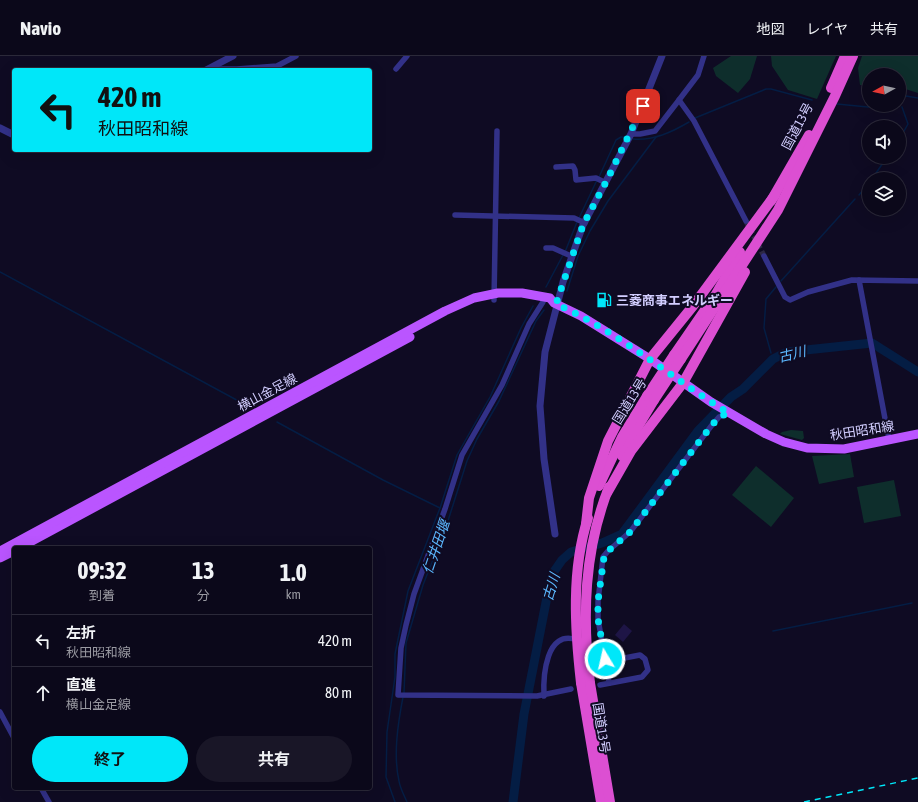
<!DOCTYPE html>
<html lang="ja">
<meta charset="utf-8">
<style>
:root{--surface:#0b081a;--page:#191627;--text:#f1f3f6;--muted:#9a9aa2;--line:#2b2939;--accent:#00e7f9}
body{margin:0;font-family:"Asap Condensed","Noto Sans JP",sans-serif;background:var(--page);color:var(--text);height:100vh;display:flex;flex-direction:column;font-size:15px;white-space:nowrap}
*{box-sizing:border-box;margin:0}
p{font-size:13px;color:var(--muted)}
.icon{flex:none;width:22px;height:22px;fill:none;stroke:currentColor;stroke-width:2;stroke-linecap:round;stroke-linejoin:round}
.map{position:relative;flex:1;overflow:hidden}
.sheet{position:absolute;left:12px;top:490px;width:360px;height:244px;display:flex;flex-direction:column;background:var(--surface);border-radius:4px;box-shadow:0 4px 16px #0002,0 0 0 1px var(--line)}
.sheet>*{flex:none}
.top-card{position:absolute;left:12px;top:12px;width:360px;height:84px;border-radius:4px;box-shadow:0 4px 16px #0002,0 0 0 1px var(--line);background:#00e7f9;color:#111;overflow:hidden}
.needle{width:26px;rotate:262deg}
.tools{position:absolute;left:862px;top:12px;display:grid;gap:8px}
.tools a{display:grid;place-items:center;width:44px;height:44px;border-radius:50%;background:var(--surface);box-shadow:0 4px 16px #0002,0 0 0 1px var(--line);font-size:20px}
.pin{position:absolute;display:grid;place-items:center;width:34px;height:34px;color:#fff;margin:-17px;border-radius:8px;box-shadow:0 2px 6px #0006}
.me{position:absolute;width:44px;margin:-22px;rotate:351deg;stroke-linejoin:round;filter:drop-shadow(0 0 3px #0008)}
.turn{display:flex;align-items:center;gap:14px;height:84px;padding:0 20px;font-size:18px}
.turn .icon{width:52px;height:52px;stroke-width:2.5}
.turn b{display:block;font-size:28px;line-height:34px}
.eta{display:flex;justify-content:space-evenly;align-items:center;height:68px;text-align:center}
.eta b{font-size:24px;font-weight:700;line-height:28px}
.primary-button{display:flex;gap:8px;margin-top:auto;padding:8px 20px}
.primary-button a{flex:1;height:46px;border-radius:24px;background:var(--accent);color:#111;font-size:16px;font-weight:700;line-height:46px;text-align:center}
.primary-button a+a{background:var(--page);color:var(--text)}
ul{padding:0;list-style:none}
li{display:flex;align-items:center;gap:12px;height:52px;padding:0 20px;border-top:1px solid var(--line)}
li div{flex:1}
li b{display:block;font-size:15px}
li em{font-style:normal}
header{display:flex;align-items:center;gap:24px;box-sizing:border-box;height:56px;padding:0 20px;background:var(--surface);border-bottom:1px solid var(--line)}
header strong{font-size:19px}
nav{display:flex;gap:22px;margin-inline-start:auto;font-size:14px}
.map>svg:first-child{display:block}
.green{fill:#0e2e2c}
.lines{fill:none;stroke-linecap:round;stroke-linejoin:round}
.stream{stroke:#041d44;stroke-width:1.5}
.river{stroke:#041d44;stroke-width:9}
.building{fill:#1e1546}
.minor-tunnel{stroke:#2c2844;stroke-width:5.5;stroke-dasharray:5.5 3;stroke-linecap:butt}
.minor{stroke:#323188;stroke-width:5.5}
.tertiary{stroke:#323188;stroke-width:7}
.primary{stroke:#ba55ff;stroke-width:9}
.trunk{stroke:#dc4fd2;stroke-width:10}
.rail{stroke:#00e7f9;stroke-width:1.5;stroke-dasharray:6 5;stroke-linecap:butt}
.trunk-bridge{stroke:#dc4fd2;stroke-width:10}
.route{stroke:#00e7f9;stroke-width:7;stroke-dasharray:0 12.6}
.labels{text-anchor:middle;stroke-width:4;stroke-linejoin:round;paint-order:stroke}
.street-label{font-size:13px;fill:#d2ceff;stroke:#0f0b23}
.poi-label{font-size:13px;font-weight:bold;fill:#d2ceff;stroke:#0f0b23;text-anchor:start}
.water-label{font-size:14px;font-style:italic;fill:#5cb8ff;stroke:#0f0b23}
</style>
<header>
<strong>Navio</strong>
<nav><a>地図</a><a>レイヤ</a><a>共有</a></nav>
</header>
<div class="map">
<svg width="918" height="746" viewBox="0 0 918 746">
<rect width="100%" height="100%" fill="#0f0b23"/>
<!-- green -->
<g class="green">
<polygon points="731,0 757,0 750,23 738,37 716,20 713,12"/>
<polygon points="771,0 836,0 817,43 788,34 772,10"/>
<polygon points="862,0 918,0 918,37 899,31 899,19 869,19 869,30 860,29 858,12"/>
<polygon points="791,374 803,375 804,382 802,384 780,378 782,376"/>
<polygon points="850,398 854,421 819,428 812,400"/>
<polygon points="756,410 794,442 771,471 732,439"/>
<polygon points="894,424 901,460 864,467 857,431"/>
</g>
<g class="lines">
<!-- stream -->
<g class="stream">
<polyline points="899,44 906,40 918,42"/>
<polyline points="837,48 878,52 888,49"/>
<polyline points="695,62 766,33 771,33 812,44"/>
<path d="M633,83c20,2 39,-7 56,-17"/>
<polyline points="899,84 908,68 902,51"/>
<polyline points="599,121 616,84 621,81 624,81"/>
<polyline points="872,123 887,101"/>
<polyline points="859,139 869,127"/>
<polyline points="579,162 597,124"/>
<polyline points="565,196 577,166"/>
<polyline points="0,216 244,348"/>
<polyline points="781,225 855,143"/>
<polyline points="546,231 563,199"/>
<polyline points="567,235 578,200 590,175 608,145 656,81"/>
<polyline points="771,297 764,272 766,243 776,231"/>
<polyline points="772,301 773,303"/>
<polyline points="277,366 383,424 440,452"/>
<polyline points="773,575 912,547"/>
<polyline points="404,637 406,587 423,529 446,471 467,405 477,383 499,345 536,265 544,254"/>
<path d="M403,641c-5,26 -10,58 -4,84 1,7 5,14 8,21"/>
<polyline points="395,746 386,721 387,676 395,621 395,598 408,535 440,452 457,399 490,341 521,272 533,250"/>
</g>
<!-- river -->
<polyline class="river" points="513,746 524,658 548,536 553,517 562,504 571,496 602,487 622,478 698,375 731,341 743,333 773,303 787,296 872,287 918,316"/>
</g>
<!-- building -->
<polygon class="building" points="624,568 632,575 623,586 615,579"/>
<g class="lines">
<!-- minor-tunnel -->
<polyline class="minor-tunnel" points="746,165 764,200"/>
<!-- minor -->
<g class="minor">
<polyline points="208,13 237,13 277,10 296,0"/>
<polyline points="396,13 407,0"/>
<polyline points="679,44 698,19 704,0"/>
<polyline points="631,78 640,78 655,75 679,44 694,65 746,165"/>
<polyline points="556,111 573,110 575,114 576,124 596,122 606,127"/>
<polyline points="455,159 574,162 585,167"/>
<polyline points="546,192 553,192 571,200"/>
<polyline points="764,200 785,241 790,244 808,236 852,224 918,225"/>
<polyline points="859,224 889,384"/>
<polyline points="494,244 497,75"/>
<polyline points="543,246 529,268 502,329 462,399 445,453 414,538 406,569 401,592 398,639 537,640 571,633"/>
<polyline points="605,603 598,563 598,545 603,501 608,495 630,476 712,369 719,361 729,357"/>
<polyline points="588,609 640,599 645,603 648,614 642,621 600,629"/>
<polyline points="607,611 609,627"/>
<path d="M544,640c-1,-20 2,-67 33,-56"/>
<polyline points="0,656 14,682"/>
<polyline points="41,732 49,746"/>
</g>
<!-- tertiary -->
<g class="tertiary">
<polyline points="206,14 233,0"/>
<polyline points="0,72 14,79"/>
<polyline points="555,478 544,403 540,350 545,296 563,226 583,169 631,78 662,0"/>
</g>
<!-- primary -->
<g class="primary">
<polyline points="19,492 410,281"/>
<polyline points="0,495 445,255 474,242 498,237 522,237 550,242 554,247 581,260 650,303 711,346 766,378 784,386 807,392 844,393 918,378"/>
<polyline points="0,502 14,495"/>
</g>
<!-- trunk -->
<g class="trunk">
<polyline points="831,32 845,0"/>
<polyline points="771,145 809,79"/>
<polyline points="674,299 716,238 740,196"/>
<polyline points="681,303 778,154 835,40 853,0"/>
<polyline points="622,400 633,379 654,344"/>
<polyline points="599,430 622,381 647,340"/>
<polyline points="607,437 631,395 683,327 745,216"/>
<polyline points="586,468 589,442 608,385 650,303 693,250 775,139"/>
<path d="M581,627c-6,-53 -10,-113 7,-165"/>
<path d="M590,627c-8,-67 -6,-133 19,-196"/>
</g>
<!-- rail -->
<polyline class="rail" points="804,746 918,722"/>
<!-- trunk-bridge -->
<g class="trunk-bridge">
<polyline points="647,340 674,299"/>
<polyline points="654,344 681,303"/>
<polyline points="581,627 601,746"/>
<polyline points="590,627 610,746"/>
</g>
</g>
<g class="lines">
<!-- route -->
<path class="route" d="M605,603l-7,-40v-18l6,-44 4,-6 22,-19 82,-107 7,-8 10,-4c-58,-35 -110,-81 -173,-109l27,-79 24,-45 36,-74"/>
</g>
<!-- icons -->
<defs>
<g id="fuel-bare" transform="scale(1.2)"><path d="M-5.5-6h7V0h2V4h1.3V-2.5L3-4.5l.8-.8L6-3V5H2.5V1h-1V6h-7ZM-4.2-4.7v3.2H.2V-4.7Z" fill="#00e7f9" stroke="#0f0b23" stroke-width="2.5" paint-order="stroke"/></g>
</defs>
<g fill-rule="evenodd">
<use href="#fuel-bare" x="604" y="244"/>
</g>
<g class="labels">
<!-- street labels -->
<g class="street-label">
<text transform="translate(797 70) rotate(-62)" y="5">国道13号</text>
<text transform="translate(267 336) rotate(-28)" y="5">横山金足線</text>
<text transform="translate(629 345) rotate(-58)" y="5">国道13号</text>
<text transform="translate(862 374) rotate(-9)" y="5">秋田昭和線</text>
<text transform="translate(602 672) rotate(81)" y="5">国道13号</text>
</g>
<!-- poi labels -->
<g class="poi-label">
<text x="616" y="249">三菱商事エネルギー</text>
</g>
<!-- water labels -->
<g class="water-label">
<text transform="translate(792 298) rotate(-13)" y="5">古川</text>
<text transform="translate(436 491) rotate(-71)" y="5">仁井田堰</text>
<text transform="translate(551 531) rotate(-73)" y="5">古川</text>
</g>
</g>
</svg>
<div class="tools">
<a><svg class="needle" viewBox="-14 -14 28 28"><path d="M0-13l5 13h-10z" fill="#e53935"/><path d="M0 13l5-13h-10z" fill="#9a9aa2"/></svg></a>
<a><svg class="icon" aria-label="sound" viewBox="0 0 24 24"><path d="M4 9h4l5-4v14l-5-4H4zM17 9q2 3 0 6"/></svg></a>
<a><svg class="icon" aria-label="layers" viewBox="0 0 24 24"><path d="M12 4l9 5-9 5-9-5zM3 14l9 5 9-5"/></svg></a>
</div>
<div class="pin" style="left:643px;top:50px;background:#d93025"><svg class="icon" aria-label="arrive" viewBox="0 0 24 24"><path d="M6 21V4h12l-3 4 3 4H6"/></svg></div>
<svg class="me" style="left:605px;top:603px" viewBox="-20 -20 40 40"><circle r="17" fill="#00e7f9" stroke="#fff" stroke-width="3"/><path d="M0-11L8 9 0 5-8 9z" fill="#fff"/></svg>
<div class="top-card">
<div class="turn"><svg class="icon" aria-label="left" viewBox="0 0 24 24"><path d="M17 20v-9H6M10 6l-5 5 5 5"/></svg><div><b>420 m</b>秋田昭和線</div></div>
</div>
<section class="sheet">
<div class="eta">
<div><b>09:32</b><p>到着</p></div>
<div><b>13</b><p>分</p></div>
<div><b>1.0</b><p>km</p></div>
</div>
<ul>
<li><svg class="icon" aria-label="left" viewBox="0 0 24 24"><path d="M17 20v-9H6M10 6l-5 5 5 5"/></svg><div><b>左折</b><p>秋田昭和線</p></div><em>420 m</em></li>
<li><svg class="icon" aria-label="ahead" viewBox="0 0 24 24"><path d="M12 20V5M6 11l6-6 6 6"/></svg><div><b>直進</b><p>横山金足線</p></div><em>80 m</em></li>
</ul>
<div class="primary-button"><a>終了</a><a>共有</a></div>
</section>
</div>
